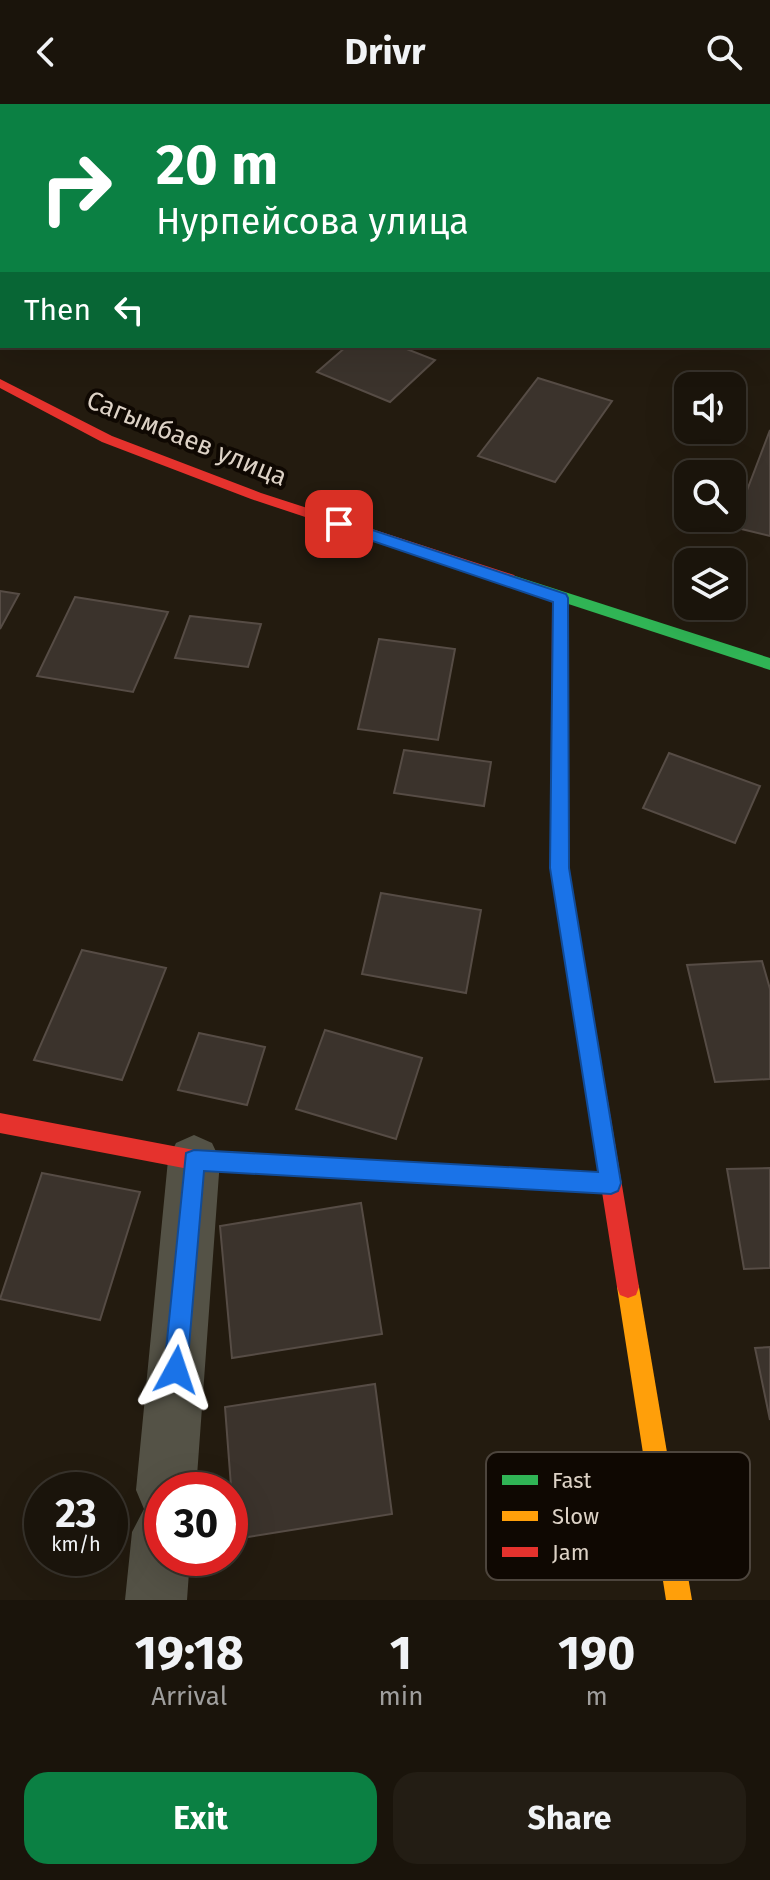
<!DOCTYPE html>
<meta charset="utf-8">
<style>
:root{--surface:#1a140b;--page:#231d14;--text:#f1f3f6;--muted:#9f9e9d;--line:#38332c;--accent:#0b8043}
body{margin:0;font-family:"Fira Sans",sans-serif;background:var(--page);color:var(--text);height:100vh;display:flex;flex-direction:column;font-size:30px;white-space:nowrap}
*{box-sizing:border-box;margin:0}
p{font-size:26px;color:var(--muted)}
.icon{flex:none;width:44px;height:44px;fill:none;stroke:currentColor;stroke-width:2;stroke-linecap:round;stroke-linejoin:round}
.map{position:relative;height:1496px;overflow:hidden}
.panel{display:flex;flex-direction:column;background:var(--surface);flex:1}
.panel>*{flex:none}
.hud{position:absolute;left:0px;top:0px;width:770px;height:244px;box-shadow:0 8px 32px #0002,0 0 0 2px var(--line);background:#0b8043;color:#fff;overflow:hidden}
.fabs{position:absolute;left:674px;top:268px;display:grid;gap:16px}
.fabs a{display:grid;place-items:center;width:72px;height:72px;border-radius:16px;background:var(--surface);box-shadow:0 8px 32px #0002,0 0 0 2px var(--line);font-size:40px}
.speed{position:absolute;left:24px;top:1368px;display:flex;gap:16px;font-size:40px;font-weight:700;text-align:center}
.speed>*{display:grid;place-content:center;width:104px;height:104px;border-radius:50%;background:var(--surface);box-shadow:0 8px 32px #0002,0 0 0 2px var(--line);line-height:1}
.speed small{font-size:20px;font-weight:400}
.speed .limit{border:12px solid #d22;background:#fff;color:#111}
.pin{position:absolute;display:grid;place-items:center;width:68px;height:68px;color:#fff;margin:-34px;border-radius:16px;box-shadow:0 4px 12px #0006}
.me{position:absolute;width:88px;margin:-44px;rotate:5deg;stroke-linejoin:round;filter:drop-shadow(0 0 6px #0008)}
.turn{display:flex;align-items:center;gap:28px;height:168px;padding:0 24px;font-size:36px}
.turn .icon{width:104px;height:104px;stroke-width:2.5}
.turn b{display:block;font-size:56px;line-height:68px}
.then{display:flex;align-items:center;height:76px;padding:0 24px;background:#0003;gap:16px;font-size:30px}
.eta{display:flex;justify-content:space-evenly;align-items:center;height:136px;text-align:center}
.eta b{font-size:48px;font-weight:700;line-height:56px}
.button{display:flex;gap:16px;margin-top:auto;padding:16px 24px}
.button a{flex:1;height:92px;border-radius:24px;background:var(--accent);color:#fff;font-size:32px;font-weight:700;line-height:92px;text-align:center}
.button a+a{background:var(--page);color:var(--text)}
header{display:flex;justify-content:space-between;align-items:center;height:104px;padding:0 24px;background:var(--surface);font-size:36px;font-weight:700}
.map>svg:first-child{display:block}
.building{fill:#3b332c;stroke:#564c45;stroke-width:2}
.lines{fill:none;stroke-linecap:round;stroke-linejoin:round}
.street{fill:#545246;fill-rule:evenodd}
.fast{fill:#30b455;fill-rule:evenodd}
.slow{fill:#ff9f0a;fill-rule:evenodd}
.jam{fill:#e5322d;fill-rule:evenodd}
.route{fill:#1a73e8;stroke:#114b97;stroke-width:2}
.labels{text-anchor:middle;stroke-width:8;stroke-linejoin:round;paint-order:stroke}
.street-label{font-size:26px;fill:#ddd2c6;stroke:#0f0802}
.key{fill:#0f0802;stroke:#4d453d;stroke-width:2}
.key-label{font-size:22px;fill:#ddd2c6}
</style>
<header><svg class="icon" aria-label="back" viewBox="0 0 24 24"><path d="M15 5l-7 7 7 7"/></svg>Drivr<svg class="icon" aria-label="search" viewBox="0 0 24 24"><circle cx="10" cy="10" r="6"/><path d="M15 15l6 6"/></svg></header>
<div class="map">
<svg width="770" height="1496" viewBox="0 0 770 1496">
<rect width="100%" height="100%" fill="#231b0f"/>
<!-- building -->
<g class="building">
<polygon points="347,242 399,242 435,256 390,298 317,268"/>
<polygon points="538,274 612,297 555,378 478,352"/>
<polygon points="770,326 770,432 733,423"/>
<polygon points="0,487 19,490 0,525"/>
<polygon points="75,493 168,508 133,588 37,572"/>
<polygon points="190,512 261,520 248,563 175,554"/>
<polygon points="379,535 455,545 438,636 358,625"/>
<polygon points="404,646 491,658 484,702 394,689"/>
<polygon points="669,649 760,682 735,739 643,704"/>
<polygon points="381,789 481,806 466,889 362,870"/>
<polygon points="82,846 166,864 122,976 34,956"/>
<polygon points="762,857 770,885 770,975 715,978 687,861"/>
<polygon points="325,926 422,954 396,1035 296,1005"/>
<polygon points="199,929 265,943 247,1001 178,986"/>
<polygon points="770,1064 770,1164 744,1165 727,1065"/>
<polygon points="42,1069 140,1088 100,1216 0,1195"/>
<polygon points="361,1099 382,1230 232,1254 220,1122"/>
<polygon points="770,1243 770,1316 755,1244"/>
<polygon points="375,1280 392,1410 235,1435 225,1303"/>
</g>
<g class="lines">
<!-- street -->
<polygon class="street" points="194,1031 212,1039 220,1056 196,1386 162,1386 162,1454 190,1454 187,1496 125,1496 132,1428 144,1405 136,1386 168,1056 176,1039"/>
<!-- fast -->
<g class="fast">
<polygon points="509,470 770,554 770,566 504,479 504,471"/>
<polygon points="304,1052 611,1069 619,1072 622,1079 619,1086 611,1089 304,1072 297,1069 293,1062 297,1055"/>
</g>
<!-- slow -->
<polygon class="slow" points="628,1172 636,1175 639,1183 692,1496 666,1496 617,1183 620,1175"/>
<!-- jam -->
<g class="jam">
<polygon points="2,106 2,115 0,116 0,107"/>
<polygon points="0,275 112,332 261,389 514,471 517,475 509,480 504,479 251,395 102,338 0,284"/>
<polygon points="560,489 568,494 569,764 639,1183 636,1191 628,1194 620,1191 617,1183 551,764 552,494"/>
<polygon points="0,1009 194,1046 304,1052 311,1055 315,1062 311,1069 304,1072 194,1066 0,1029"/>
</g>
</g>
<!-- route -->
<polygon class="route" points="339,415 566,490 568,494 569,764 621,1079 618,1087 611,1090 204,1067 187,1266 184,1274 176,1278 168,1274 164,1266 186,1049 194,1046 598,1068 550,764 553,498 334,424 332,420"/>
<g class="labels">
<!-- street labels -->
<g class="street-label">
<text transform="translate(187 334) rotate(22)" y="9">Сагымбаев улица</text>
</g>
</g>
<!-- legend -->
<rect x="486" y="1348" width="264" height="128" rx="12" class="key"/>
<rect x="502" y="1371" width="36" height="10" fill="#30b455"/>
<rect x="502" y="1407" width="36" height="10" fill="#ff9f0a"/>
<rect x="502" y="1443" width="36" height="10" fill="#e5322d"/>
<g class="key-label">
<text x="552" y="1384">Fast</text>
<text x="552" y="1420">Slow</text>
<text x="552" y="1456">Jam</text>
</g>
</svg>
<div class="fabs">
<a><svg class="icon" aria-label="sound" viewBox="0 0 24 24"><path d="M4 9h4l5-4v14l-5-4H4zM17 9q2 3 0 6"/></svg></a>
<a><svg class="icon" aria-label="search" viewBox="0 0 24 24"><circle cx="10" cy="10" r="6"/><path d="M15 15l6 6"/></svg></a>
<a><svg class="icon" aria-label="layers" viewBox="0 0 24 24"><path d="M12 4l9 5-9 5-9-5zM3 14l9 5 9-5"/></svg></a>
</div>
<div class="speed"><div>23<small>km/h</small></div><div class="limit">30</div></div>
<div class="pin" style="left:339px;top:420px;background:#d93025"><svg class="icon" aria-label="arrive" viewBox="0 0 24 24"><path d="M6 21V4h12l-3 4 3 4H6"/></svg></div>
<svg class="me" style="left:176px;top:1266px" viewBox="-20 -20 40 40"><path d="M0-17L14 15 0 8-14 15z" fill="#1a73e8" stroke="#fff" stroke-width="4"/></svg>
<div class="hud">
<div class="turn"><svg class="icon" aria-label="right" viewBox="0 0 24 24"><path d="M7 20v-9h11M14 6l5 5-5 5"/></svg><div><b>20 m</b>Нурпейсова улица</div></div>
<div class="then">Then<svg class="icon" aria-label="left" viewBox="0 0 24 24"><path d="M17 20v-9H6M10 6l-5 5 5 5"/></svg></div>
</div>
</div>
<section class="panel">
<div class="eta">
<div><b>19:18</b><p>Arrival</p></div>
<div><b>1</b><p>min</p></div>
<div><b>190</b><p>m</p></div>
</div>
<div class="button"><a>Exit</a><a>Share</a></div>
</section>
